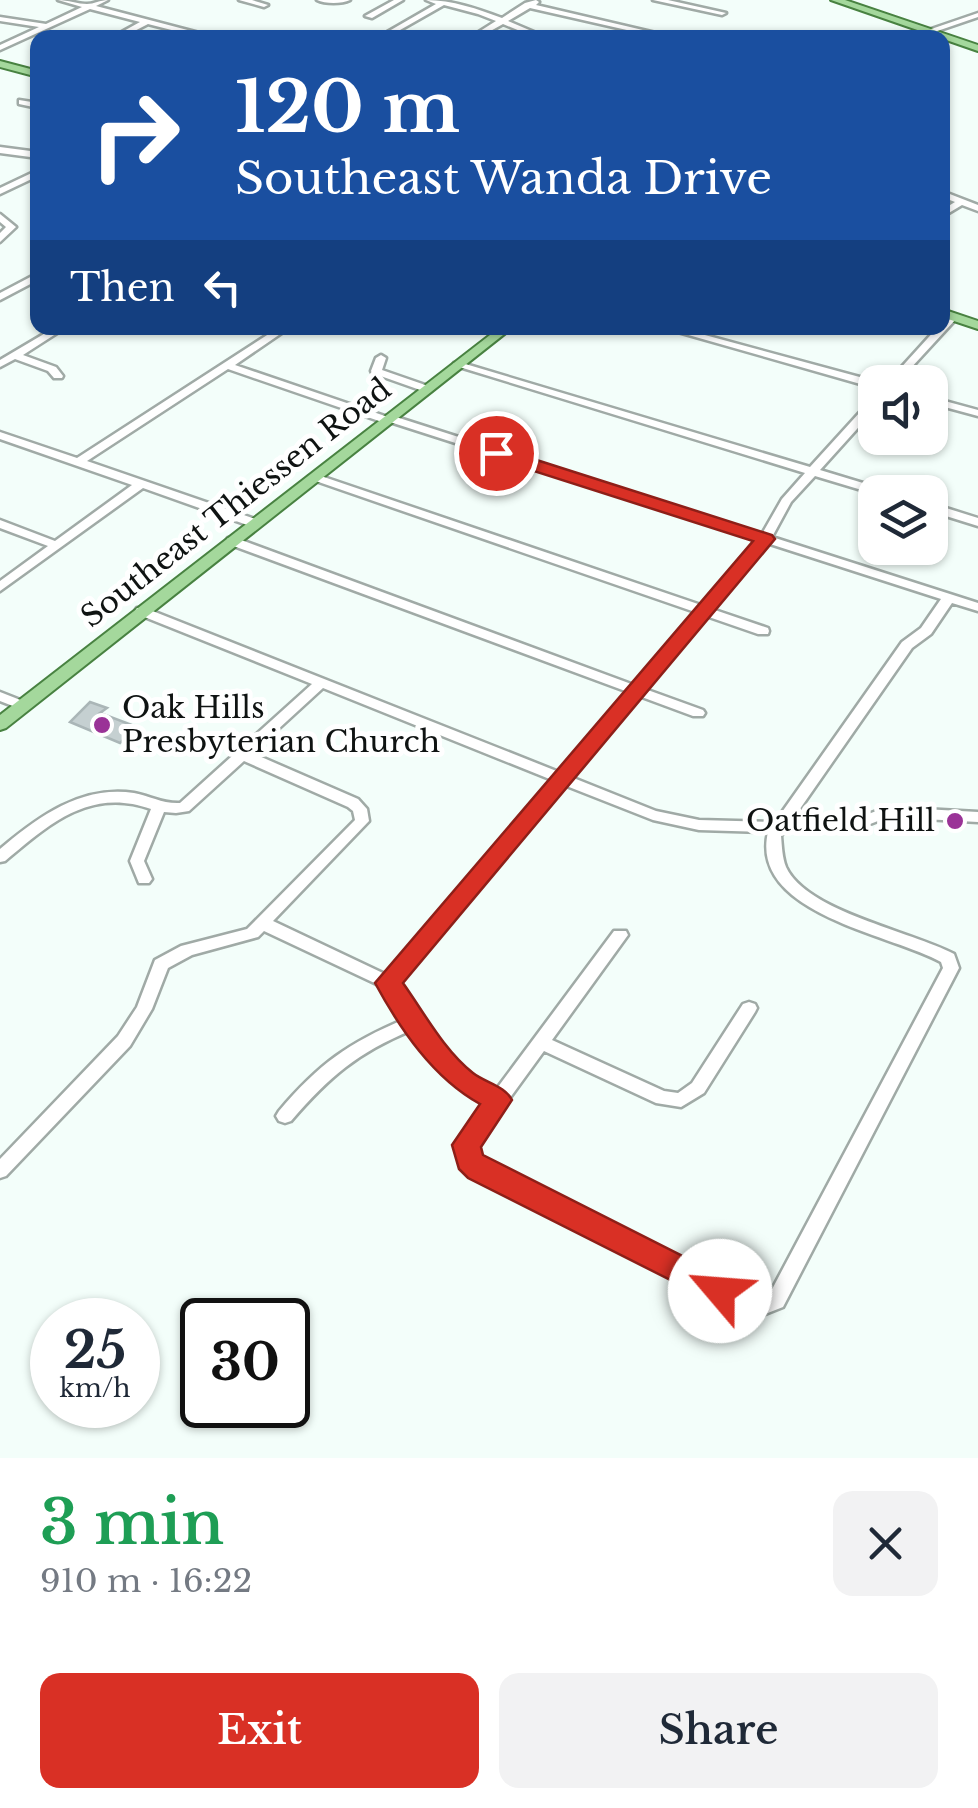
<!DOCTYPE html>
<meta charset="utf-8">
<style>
:root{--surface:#fff;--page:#f2f2f3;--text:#1f2937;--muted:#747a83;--accent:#d93025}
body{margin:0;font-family:"Libre Baskerville",serif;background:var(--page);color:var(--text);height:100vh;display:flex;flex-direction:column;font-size:38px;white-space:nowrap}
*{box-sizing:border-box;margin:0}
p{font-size:32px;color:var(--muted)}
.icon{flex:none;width:55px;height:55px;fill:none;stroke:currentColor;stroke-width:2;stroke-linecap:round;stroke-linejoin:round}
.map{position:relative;height:1458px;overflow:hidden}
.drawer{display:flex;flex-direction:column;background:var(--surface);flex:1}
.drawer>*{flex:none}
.guide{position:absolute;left:30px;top:30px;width:920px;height:305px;border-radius:20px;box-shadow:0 2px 8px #0004;background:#1a4fa0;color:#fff;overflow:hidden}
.tools{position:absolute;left:858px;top:365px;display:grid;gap:20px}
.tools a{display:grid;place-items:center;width:90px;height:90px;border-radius:20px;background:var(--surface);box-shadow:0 2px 8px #0004;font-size:50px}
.speed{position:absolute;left:30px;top:1298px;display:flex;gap:20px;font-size:50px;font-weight:700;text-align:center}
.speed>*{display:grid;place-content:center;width:130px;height:130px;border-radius:50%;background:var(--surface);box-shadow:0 2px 8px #0004;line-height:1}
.speed small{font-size:25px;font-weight:400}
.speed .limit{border:5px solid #111;border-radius:15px;background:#fff;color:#111}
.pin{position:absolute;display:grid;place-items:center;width:85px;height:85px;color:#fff;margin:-42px;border:5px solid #fff;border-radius:50%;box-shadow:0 2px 10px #0007}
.me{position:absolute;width:110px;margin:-55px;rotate:297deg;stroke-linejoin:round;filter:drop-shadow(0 0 8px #0008)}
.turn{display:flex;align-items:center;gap:35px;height:210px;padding:0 40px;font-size:45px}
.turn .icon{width:130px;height:130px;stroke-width:2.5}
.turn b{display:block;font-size:70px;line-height:85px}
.then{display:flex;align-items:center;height:95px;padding:0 40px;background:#0003;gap:20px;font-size:38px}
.round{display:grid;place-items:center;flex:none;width:105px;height:105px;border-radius:20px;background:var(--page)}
.overview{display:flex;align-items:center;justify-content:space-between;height:170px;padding:0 40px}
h1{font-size:60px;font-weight:600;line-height:75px;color:#1e9e55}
.primary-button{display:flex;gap:20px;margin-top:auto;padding:20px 40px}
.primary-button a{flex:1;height:115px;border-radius:20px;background:var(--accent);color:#fff;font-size:40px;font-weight:600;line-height:115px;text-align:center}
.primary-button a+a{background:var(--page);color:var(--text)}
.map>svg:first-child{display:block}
.building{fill:#c5d0d1;stroke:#aab6b7;stroke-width:2.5}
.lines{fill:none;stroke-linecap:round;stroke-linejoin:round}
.minor-casing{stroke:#a0aaa6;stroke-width:5}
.major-casing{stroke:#488241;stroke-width:4}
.minor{fill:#fff;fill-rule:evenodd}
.major{fill:#a4d89c;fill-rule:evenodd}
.route{fill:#d93025;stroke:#8d1f18;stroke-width:2.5}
.poi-dot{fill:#9a3397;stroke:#fff;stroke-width:4}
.labels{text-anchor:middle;stroke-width:10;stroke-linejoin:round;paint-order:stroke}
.street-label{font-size:30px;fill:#0f1312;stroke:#fff}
.poi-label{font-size:30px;fill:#0f1312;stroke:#fff;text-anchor:start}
</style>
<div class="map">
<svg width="978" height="1458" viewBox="0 0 978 1458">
<rect width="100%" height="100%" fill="#f3fefa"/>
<!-- building -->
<polygon class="building" points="90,702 107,708 100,713 137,727 120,743 70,722"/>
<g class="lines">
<!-- minor casing -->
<g class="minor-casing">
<g id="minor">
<path d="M58,0c10,0 20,4 29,4 7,0 13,-4 21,-4l-12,6 103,27 56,5 -56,-1 -51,-13 -27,14h-10l29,-16 -50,-13 -90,41v-5l39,-18 -39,-6v-4l46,7 36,-17z"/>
<polygon points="239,0 252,0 268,5 264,7"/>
<path d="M317,0h33c-8,4 -25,4 -33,0z"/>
<polygon points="394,0 403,0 372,18 365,16"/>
<path d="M426,0c26,0 52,9 76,18l23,-15 11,-3 3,2 -3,3 141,33h-15l-132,-30 -22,13 40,17h-11l-34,-14 -25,14h-9l27,-17 -18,-7 -34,-9 -58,33h-9l59,-34z"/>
<polygon points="653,0 668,0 726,13 722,15"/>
<polygon points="978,13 978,17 917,38 905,38"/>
<polygon points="19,100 38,103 38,108 19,104"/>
<polygon points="0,147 38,152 38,158 0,153"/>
<polygon points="38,170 38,176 0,194 0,188"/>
<polygon points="942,191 978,205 978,211 962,205 942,217 942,210 955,202 942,197"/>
<polygon points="0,214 16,227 0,242 0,233 6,227 0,222"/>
<polygon points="38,273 38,280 0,300 0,293"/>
<polygon points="952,314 956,315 956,319 898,382 888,382 937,328 942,328 942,321"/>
<polygon points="54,328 65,328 23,355 56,367 63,376 62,378 54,378 48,371 15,359 0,367 0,360"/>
<path d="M278,328h11l-54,37 150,51h8l369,118 20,-35 23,-26 -352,-108 1,-2h8l348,104 61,-67 4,-1v10l-55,61 66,20 1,2 -12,2 -60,-18 -24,26 -19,35 206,66v8l-26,-8 -21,31 -19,14 -131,188c1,10 1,21 5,31 21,45 125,64 168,87l5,14 -176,339 -28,11 -7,-3 -276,-141 -9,-9 -6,-20 30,-42 -27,-15 -21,-18 -27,-40c-55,23 -82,46 -121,91l-6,2 -6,-2 -3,-5 3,-5c40,-47 69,-68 126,-92l-22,-32 -119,-56 -6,6 -66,18 -24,13 -16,41 -22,37 -124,130 -6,2v-19l118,-123 19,-29 18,-47 26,-14 66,-17 108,-109 -2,-9 -5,-4 -104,-46 -55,50 -13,2 -12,-1 -20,49 8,18 -3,4h-10l-9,-22 21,-52c-61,-22 -102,15 -146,52l-5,1v-13c38,-32 81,-64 134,-56 16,3 29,11 46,10l132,-119 -175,-70 -2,-3 2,-3h8l414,164 69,-80 -400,-148 -2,-3 2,-3h8l398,147 61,-73 -385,-133 -2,-2 6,-3 4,1 383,130 56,-65 -367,-118h-8l-154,-53 -141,92 171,59 2,3 -2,3h-8l-107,-38 -143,103v-10l48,-35 -48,-18v-8l55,21 77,-56 -132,-46v-7l77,26zM767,543l174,56 -20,29 -19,14 -127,180 -76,-2 -43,-9 -85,-34 68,-81 54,20h10l2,-3 -2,-3 -58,-21 61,-73 52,18h10l1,-3 -1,-3 -56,-19zM323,688l229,92 -165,195 -114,-54 96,-100 -2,-12 -9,-10 -106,-46zM564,785l89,35 46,10 69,2c-19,82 123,102 173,130l2,6 -174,327 -13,5 -272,-136 -7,-7 -2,-11 69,-95 112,52 25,4 23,-14 51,-81 2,-4 -2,-4 -6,-2 -6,2 -51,79 -14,10 -14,-2 -112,-51 76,-105 -2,-4h-12l-119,160 -23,-13 -21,-18 -53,-77z"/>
<polygon points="664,328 679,328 878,382 875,382 875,388 871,387"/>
<polygon points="381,355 386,358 382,370 431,387 431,391 423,391 372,373 371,371 376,358"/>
<polygon points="930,397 978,410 978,416 930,403"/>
<polygon points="930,503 978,518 978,526 930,511"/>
<polygon points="0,692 28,703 30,706 23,710 0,701"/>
<polygon points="887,807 978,812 978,822 888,817 860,828 855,827 853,823 855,819"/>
</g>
</g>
<!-- major casing -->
<g class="major-casing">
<g id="major">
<polygon points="831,0 845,0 978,45 978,51"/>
<polygon points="0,61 38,71 38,77 0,67"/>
<polygon points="942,309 978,321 978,329 942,317"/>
<polygon points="499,328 512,328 6,728 0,730 0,715"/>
</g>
</g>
<!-- minor -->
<use href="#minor" class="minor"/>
<!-- major -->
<use href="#major" class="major"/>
</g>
<!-- route -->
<path class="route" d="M496,447l276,88 3,4 -372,444c22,31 41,67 70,90 13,10 32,13 39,27l-31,47 2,8 249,126 4,10 -4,10 -12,4 -252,-127 -9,-9 -7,-24 28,-41c-47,-26 -80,-75 -105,-121l378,-442 -263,-84 -3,-4z"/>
<!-- markers -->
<g class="poi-dot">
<circle cx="102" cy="725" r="10"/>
<circle cx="955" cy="821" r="10"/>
</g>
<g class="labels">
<!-- street labels -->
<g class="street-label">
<text transform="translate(236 503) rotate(-38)" y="10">Southeast Thiessen Road</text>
</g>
<!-- poi labels -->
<g class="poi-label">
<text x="122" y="718">Oak Hills<tspan x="122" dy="34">Presbyterian Church</tspan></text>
<text x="935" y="831" text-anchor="end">Oatfield Hill</text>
</g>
</g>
</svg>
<div class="tools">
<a><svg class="icon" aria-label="sound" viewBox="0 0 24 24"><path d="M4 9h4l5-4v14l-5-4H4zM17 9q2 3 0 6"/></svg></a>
<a><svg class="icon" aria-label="layers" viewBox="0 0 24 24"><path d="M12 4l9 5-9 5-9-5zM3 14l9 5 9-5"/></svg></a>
</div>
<div class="speed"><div>25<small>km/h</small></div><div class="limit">30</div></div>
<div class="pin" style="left:496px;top:453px;background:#d93025"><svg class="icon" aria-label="arrive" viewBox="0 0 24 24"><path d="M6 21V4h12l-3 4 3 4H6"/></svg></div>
<svg class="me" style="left:720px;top:1291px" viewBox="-20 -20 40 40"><circle r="19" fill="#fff"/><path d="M0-13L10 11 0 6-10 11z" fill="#d93025"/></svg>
<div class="guide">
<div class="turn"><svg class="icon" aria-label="right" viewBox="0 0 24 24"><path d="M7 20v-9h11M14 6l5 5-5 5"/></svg><div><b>120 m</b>Southeast Wanda Drive</div></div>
<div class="then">Then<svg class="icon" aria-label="left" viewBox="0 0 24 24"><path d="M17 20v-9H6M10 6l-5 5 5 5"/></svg></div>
</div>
</div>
<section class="drawer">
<div class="overview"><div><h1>3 min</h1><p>910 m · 16:22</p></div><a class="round"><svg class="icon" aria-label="close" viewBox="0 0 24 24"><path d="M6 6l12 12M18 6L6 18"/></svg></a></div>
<div class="primary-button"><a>Exit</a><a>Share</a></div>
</section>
